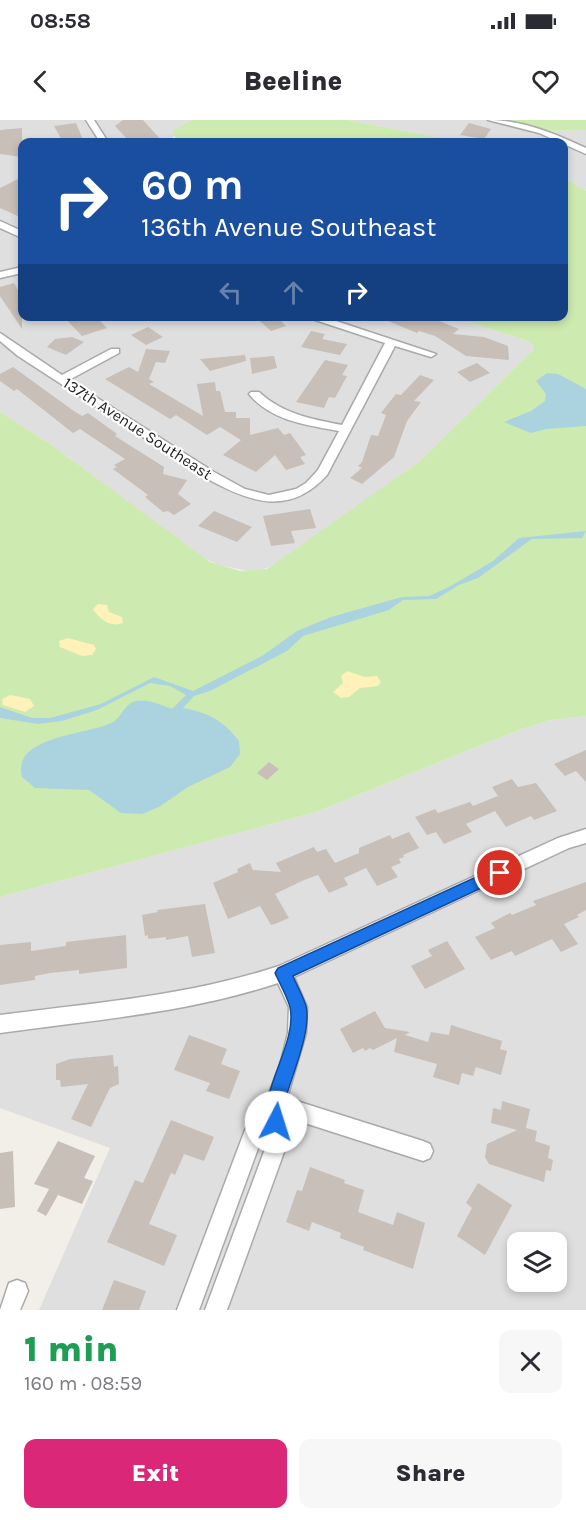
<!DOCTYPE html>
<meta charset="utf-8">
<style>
:root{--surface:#fff;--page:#f7f7f7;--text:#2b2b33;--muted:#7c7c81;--accent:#db2777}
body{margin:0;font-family:Karla,sans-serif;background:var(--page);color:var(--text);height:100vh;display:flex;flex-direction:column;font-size:22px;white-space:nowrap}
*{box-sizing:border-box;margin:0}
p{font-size:20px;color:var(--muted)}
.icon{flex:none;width:33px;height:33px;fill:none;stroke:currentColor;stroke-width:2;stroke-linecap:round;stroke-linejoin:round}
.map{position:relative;height:1190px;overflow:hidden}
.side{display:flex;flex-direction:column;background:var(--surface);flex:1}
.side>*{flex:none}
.guide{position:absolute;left:18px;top:18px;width:550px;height:183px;border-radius:12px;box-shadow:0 3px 9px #0003;background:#1a4fa0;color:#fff;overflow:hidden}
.tools{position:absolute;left:507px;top:1112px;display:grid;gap:12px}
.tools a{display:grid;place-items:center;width:60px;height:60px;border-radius:12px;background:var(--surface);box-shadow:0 3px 9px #0003;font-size:30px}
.pin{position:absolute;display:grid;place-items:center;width:51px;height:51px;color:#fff;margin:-26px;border:3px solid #fff;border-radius:50%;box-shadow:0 2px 6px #0007}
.me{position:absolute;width:66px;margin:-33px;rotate:5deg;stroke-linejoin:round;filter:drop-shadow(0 0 4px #0008)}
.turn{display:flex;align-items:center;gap:21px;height:126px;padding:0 24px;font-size:27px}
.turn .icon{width:78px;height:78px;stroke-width:2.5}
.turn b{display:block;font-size:42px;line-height:51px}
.lanes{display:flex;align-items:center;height:57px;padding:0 24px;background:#0003;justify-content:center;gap:30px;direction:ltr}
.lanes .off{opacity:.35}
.round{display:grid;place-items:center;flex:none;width:63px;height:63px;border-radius:12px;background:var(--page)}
.overview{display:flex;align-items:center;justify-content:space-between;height:102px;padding:0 24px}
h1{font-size:36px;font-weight:800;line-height:45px;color:#1e9e55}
.primary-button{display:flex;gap:12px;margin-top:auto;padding:12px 24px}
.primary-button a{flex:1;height:69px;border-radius:12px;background:var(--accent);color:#fff;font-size:24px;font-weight:800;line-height:69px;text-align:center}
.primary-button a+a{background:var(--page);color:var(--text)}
.status{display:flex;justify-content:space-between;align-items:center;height:42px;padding:0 30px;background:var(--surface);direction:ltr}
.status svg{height:16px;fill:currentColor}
header{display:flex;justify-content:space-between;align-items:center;height:78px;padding:0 24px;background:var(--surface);font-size:27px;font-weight:800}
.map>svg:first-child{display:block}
.residential{fill:#e0dfdf;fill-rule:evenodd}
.grass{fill:#cdebb0}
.sand{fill:#fff1ba}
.water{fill:#aad3df}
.building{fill:#c7bfb8}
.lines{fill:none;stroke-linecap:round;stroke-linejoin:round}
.minor-casing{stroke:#a9a9a9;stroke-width:3}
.minor{fill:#fff;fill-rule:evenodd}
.route{fill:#1a73e8;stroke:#114b97;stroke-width:1.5}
.labels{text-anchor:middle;stroke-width:4.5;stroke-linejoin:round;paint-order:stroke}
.far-street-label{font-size:16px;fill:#222;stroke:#fff}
</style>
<div class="status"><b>08:58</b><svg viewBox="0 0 49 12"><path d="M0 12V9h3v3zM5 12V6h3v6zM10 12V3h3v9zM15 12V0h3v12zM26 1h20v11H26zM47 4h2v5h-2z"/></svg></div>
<header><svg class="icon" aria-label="back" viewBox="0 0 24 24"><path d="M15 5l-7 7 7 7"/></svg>Beeline<svg class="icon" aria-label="heart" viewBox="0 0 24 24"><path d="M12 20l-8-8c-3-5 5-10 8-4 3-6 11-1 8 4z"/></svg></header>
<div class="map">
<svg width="586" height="1190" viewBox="0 0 586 1190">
<rect width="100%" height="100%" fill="#f2efe9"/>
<!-- residential -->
<g class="residential">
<polygon points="0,0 192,0 173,17 177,22 22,22 22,196 453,197 528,221 534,226 534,229 420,341 275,445 255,452 218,445 202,437 49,323 0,292"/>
<polygon points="347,0 492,0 542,11 586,10 586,71 564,58 564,22 463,22"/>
<path d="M586,596v594h-547l71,-162 -110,-40v-211l316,-85 200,-81 35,-11zM518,1122h38v39h-38z"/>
</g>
<!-- grass -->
<g class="grass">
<polygon points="192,0 347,0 463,22 177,22 173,11"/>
<polygon points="492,0 586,0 586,10 542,11"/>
<polygon points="564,58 586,71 586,596 551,600 516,611 316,692 0,777 0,292 49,323 210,442 240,451 267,449 420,341 534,229 534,226 528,221 453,197 564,196"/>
</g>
<!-- sand -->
<g class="sand">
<path d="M98,484l9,1 2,7 13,5 1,6c-12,5 -24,-4 -30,-14z"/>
<polygon points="68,518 94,525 96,529 92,535 82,536 60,527 59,521"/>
<polygon points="347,551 365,557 377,556 381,562 378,566 360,568 349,577 341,578 333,572 343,563 341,556"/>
<polygon points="10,575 30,579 34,586 25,592 3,585 2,579"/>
</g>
<!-- water -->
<g class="water">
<polygon points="547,253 558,254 586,269 586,306 546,309 531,313 504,302 531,291 545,281 546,274 536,261"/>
<path d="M586,411l-4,7 -50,1 -54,39 -19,7 -23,14 -33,1 -14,10 -86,26 -16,15 -77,40 -16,5 -11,12c26,5 40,12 56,33l1,13 -10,13 -42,20 -29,20 -17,7 -21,-1 -32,-23 -54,-2 -13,-11c-11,-42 68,-42 91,-55 9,-5 11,-18 23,-21 13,-2 25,4 36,8l14,-14 -16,-9 -20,-3 -53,27 -35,11 -24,3 -38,-6v-11l32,11h18l51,-14 53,-27 39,14 69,-35 35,-25 34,-14 71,-20 27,-1 20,-9 44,-26 26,-23z"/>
</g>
<!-- building -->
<g class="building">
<polygon points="123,0 143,0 161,20 130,22 115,6"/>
<polygon points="76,3 84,22 63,22 54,6"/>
<polygon points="469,3 491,9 484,19 460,15"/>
<polygon points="22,8 22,37 0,34 0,10"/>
<polygon points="22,57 22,98 0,88 0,68"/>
<polygon points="14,163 22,177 22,209 0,176 0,167"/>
<polygon points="63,196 85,196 88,199 96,197 107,208 82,216"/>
<polygon points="254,196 276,196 286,206 271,211"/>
<polygon points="376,196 427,196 459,209 453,214 484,217 508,226 509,240 466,236 435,216 419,211 417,213"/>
<polygon points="148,207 163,217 146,225 131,215"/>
<polygon points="311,211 325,214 322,219 347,224 340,235 301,227"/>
<polygon points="72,217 84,222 66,235 47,227 55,219"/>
<polygon points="146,229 170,231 165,243 156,242 149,259 154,262 149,264 203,296 197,264 215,262 216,271 220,271 225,292 236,292 236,298 250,298 250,315 278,308 284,315 290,313 306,335 300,337 305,344 286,350 275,335 256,352 223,335 241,320 220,307 207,315 176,295 170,299 105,259 129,247 138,252"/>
<polygon points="245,235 246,241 210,251 200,239"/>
<polygon points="274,236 277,248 252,254 250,238"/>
<polygon points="325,240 348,245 342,255 347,256 335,278 329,277 324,288 296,282"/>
<polygon points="477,243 490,253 470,262 457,252"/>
<polygon points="13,247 71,289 82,296 88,293 117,314 115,316 164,347 163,354 187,360 178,374 191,384 174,395 168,391 163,392 145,377 148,375 113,349 117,347 114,345 125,339 80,309 73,313 17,269 14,271 0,261 0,254"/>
<polygon points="420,255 434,260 414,281 421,282 407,301 394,337 362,364 350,358 362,348 358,346 362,342 371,315 378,316 386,295 381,293 396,274 401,275"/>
<polygon points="310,389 316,408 291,411 295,423 271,426 263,396"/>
<polygon points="214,391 252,407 237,422 198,406"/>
<polygon points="586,630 586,662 576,651 565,656 554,644"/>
<polygon points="269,642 279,649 267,660 257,653"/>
<polygon points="512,659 518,667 536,663 557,691 534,700 531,696 506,707 495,691 466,704 472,712 444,724 436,712 427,715 415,697 435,689 438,693 470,682 473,686 498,676 492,667"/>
<polygon points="409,712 419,728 403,735 404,737 399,739 401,743 391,747 398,757 377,766 366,748 344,758 348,765 329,773 318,755 304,760 275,774 289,798 275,804 271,805 260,786 228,799 213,763 238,752 237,749 250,743 253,750 281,752 276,743 314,727 317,732 326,729 335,743 359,733 359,728 390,715 392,719"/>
<polygon points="586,762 586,790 577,795 579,797 564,804 578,824 561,832 552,819 515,836 512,831 491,840 475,817 495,808 491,803 510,793 512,795 536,785 533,781"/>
<polygon points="205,784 215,833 192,837 188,816 166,820 166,817 148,819 148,815 145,816 142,795 158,792 157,790"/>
<polygon points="126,815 127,848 79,854 79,850 50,853 35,856 35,860 0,865 0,825 31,822 31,831 66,826 66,822"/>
<polygon points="447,821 465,849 425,869 411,846 432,836 428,830"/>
<polygon points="375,891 385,908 410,912 405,915 428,922 431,912 449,915 451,905 502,921 500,929 507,931 501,955 476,947 473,956 462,953 459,965 433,957 437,944 394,932 397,918 373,930 370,928 365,931 363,928 353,933 340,909"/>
<polygon points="189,915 227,929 221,944 240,951 229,979 206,971 210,963 174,950"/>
<polygon points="113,935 114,947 118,946 119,964 110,968 91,1007 71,999 88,964 61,967 60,960 56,960 56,944 70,939"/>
<polygon points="502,981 530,989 526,1008 537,1011 535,1021 550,1026 548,1038 553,1040 551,1051 546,1050 544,1062 489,1044 485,1037 487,1024 517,1010 491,1003 493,988 501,990"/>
<polygon points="171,1000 214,1017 204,1041 184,1034 175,1055 171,1053 149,1104 177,1115 164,1146 107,1122 135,1060 143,1063"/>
<polygon points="58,1021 95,1036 84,1058 93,1061 82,1084 58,1075 46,1096 37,1091 49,1069 34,1064"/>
<polygon points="13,1031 15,1087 0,1089 0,1033"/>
<polygon points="310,1047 345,1060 344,1063 364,1070 358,1092 393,1105 397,1092 425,1103 413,1149 363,1130 364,1127 340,1118 341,1113 312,1102 309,1111 286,1102 297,1070 302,1071"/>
<polygon points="478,1063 512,1085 485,1135 457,1116 472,1088 466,1083"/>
<polygon points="114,1160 146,1171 139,1190 102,1190"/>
</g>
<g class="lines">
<!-- minor casing -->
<g class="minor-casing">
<g id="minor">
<polygon points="86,0 94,0 108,22 100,22"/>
<path d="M488,0c35,0 66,13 98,28v6l-47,-21z"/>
<polygon points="0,101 22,111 22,118 0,108"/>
<polygon points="22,147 22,153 0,158 0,152"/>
<path d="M303,196h18l115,38 -5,3 -36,-11 -68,129c-38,42 -78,27 -121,3l-188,-122 -18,-15v-8l62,42 49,-26h8v4l-50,27 145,92 31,17 24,6 27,-6 10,-6 12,-13 21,-39c-32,-6 -68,-10 -90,-37l2,-2h8c24,22 52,27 83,33l43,-82z"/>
<path d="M586,709v14l-17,5 -275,129 13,30 -1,26 -19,65 136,43 7,3 3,7 -3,7 -7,3 -137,-44 2,24 -61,169h-22l63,-169 -1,-9 -7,11 -61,167h-22l68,-180 22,-32 13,-33 8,-32 1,-26 -11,-24c-90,30 -184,37 -278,50v-18c94,-12 188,-19 279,-49l279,-128z"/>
<polygon points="17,1160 25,1163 28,1171 20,1190 0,1190 9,1163"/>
</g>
</g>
<!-- minor -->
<use href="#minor" class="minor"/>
</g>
<!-- route -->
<path class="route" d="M500,746l5,2 3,5 -3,4 -212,99c4,10 10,20 13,30 6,25 -15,71 -21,95 -3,10 1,18 -2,28l-7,2 -6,-2c-15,-36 28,-83 20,-122 -3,-11 -10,-23 -15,-34l3,-5z"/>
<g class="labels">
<!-- far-street labels -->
<g class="far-street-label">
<text transform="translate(138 308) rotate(33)" y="6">137th Avenue Southeast</text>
</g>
</g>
</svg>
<div class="tools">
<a><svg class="icon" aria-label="layers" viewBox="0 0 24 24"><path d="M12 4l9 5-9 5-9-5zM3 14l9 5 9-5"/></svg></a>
</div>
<div class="pin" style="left:500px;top:753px;background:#d93025"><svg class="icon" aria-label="arrive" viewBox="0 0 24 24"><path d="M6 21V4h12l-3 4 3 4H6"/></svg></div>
<svg class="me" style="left:276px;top:1002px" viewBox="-20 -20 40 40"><circle r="19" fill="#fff"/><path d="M0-13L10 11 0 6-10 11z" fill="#1a73e8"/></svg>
<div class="guide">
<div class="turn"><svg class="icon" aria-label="right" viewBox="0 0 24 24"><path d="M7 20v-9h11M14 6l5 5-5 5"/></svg><div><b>60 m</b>136th Avenue Southeast</div></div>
<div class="lanes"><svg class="icon off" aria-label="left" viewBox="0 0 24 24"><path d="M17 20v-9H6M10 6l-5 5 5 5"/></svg><svg class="icon off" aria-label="ahead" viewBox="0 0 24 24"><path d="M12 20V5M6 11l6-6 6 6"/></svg><svg class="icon" aria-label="right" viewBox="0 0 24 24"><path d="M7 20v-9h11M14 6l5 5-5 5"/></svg></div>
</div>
</div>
<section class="side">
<div class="overview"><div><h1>1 min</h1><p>160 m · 08:59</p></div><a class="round"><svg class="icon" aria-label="close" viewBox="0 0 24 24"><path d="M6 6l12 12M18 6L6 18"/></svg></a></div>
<div class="primary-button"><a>Exit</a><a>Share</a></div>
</section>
